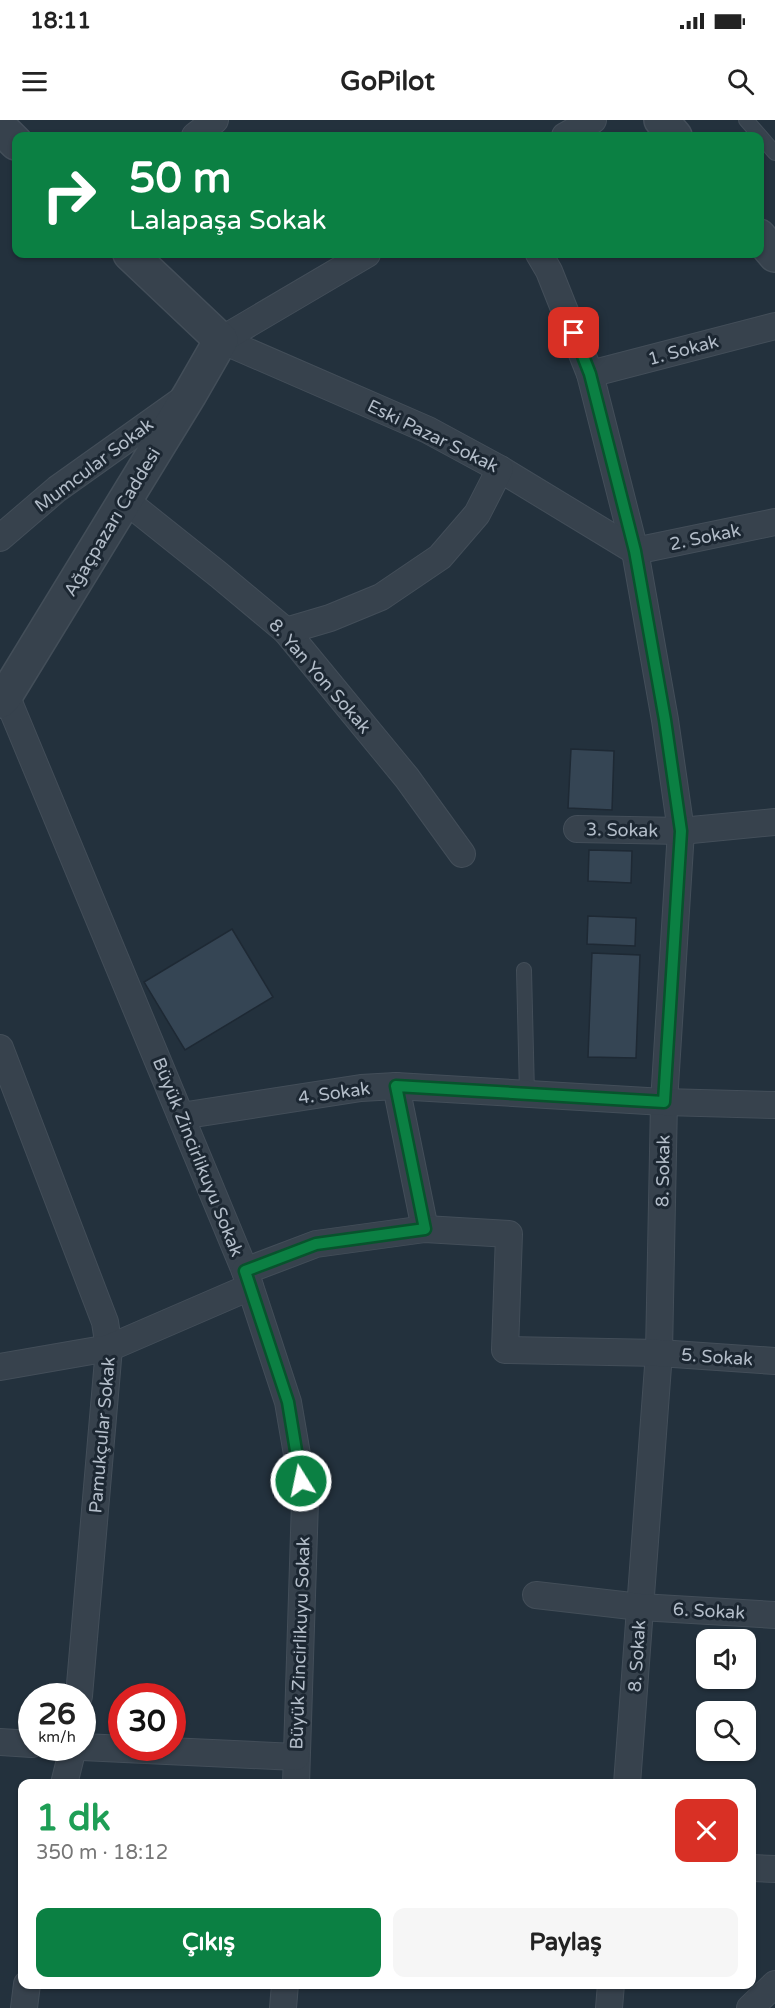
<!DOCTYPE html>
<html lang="tr">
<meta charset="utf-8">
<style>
:root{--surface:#fff;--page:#f6f6f6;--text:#222;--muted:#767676;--accent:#0b8043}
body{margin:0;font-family:"Varela Round",sans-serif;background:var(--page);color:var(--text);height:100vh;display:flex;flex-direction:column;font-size:22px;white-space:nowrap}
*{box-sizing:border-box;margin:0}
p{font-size:20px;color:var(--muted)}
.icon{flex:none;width:33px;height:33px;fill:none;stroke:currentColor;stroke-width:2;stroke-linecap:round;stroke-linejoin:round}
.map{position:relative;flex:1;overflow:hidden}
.drawer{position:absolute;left:18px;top:1659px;width:738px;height:210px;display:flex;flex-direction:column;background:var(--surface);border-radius:12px;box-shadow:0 2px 4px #0004}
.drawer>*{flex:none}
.top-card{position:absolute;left:12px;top:12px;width:752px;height:126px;border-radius:12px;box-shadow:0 2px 4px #0004;background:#0b8043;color:#fff;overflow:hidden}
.buttons{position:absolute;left:696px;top:1509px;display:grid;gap:12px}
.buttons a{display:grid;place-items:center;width:60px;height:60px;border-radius:12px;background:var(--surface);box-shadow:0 2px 4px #0004;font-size:30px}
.speed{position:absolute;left:18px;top:1563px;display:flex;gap:12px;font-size:30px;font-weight:700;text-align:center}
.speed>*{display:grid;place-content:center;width:78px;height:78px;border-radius:50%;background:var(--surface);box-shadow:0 2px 4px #0004;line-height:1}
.speed small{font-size:15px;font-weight:400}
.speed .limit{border:9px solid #d22;background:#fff;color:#111}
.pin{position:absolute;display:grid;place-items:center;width:51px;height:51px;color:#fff;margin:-26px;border-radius:12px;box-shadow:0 3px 9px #0006}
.me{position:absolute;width:66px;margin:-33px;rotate:350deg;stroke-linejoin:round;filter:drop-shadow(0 0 4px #0008)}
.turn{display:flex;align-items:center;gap:21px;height:126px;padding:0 18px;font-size:27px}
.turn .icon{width:78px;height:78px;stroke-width:2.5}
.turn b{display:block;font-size:42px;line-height:51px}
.round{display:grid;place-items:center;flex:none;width:63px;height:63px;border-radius:12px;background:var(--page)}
.overview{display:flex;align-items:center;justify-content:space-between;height:102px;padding:0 18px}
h1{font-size:36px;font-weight:700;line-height:45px;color:#1e9e55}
.action{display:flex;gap:12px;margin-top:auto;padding:12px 18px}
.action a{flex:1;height:69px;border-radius:12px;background:var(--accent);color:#fff;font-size:24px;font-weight:700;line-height:69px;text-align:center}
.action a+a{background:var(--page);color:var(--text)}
.status{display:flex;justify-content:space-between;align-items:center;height:42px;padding:0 30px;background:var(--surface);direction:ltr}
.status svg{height:16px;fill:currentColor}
header{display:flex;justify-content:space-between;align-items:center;height:78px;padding:0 18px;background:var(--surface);font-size:27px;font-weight:700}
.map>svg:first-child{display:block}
.building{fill:#354554;stroke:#1e2934;stroke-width:1.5}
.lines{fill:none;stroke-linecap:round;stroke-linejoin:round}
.service-casing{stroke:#434e59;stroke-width:16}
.minor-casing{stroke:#434e59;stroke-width:28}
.tertiary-casing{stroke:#434e59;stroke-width:36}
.service{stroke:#37424d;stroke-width:14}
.minor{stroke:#37424d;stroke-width:26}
.tertiary{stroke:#37424d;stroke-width:33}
.route-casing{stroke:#07532c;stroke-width:15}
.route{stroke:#0b8043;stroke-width:10}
.labels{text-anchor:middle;stroke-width:6;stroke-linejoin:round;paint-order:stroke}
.street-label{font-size:18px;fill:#b3bdc9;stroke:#1c2732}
</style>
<div class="status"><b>18:11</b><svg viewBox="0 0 49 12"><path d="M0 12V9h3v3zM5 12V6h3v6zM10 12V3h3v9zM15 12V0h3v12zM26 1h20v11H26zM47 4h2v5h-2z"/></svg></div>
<header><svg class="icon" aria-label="menu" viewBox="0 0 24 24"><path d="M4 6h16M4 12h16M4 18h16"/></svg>GoPilot<svg class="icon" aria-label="search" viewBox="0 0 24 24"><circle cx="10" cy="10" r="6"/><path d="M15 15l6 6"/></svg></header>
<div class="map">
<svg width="775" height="1888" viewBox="0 0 775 1888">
<rect width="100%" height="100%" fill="#23313d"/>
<!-- building -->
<g class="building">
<polygon points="571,629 614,631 612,690 568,688"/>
<polygon points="589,730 632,731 631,763 588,761"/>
<polygon points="588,796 636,798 635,826 587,824"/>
<polygon points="232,809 273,877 185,930 144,862"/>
<polygon points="592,833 640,835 636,938 588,937"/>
</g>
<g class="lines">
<!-- service casing -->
<g class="service-casing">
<g id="service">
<polyline points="746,0 775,33"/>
<polyline points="524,850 527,974"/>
</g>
</g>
<!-- minor casing -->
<g class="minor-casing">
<g id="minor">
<polyline points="195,16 215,0"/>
<polyline points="565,16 593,0"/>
<polyline points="539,134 549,151 590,254 635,431 665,600 681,711 664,982 659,1233 627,1664"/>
<polyline points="221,220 428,310 500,349 635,431 775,402"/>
<polyline points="221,220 367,134"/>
<polyline points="590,254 775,206"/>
<polyline points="125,380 219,455 286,511 407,658 462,734"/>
<polyline points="0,418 57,369 182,280"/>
<polyline points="286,511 330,498 381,477 440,437 477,394 500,349"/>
<polyline points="6,575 245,1151 288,1282 305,1381 296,1664"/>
<polyline points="577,709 681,711 775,702"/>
<polyline points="0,928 105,1202 109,1228 79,1576"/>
<polyline points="396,966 425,1109"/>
<polyline points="181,996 361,968 396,966 664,982 775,985"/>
<polyline points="245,1151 316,1124 425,1109 509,1114 505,1230 659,1233 775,1241"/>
<polyline points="0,1247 109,1228 250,1167"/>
<polyline points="536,1475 640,1487 775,1495"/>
<polyline points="0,1622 32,1624"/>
<polyline points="82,1627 296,1637"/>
<polyline points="64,1664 73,1628"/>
<polyline points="752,1748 775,1749"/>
<polyline points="24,1888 27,1864"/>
<polyline points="283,1888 285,1864"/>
<polyline points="609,1888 611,1864"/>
<polyline points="750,1888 775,1864"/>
</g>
</g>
<!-- tertiary casing -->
<g class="tertiary-casing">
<g id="tertiary">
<polyline points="661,0 675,16"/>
<polyline points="0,7 16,23"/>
<polyline points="759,116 775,135"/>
<polyline points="0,581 6,575 190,274 221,220 130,134"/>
</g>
</g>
<!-- service -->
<use href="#service" class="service"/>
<!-- minor -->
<use href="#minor" class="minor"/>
<!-- tertiary -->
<use href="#tertiary" class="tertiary"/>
</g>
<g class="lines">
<!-- route casing -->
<g class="route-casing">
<polyline id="route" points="301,1361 288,1282 245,1151 316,1124 425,1109 396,966 664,982 681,711 665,600 635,431 590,254 574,213"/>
</g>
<!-- route -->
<use href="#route" class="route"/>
</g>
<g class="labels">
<!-- street labels -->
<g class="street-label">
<text transform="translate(683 230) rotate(-15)" y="6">1. Sokak</text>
<text transform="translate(433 316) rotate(26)" y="6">Eski Pazar Sokak</text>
<text transform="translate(94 345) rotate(-37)" y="6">Mumcular Sokak</text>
<text transform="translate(112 402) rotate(-59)" y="6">Ağaçpazarı Caddesi</text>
<text transform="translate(705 417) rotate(-12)" y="6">2. Sokak</text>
<text transform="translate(320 556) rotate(49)" y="6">8. Yan Yon Sokak</text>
<text transform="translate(622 710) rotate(1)" y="6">3. Sokak</text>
<text transform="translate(334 973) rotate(-8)" y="6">4. Sokak</text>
<text transform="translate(198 1037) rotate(68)" y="6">Büyük Zincirlikuyu Sokak</text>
<text transform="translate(663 1051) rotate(-89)" y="6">8. Sokak</text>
<text transform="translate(717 1237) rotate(4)" y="6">5. Sokak</text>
<text transform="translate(102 1315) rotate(-85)" y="6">Pamukçular Sokak</text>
<text transform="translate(709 1491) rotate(3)" y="6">6. Sokak</text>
<text transform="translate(300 1523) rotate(-88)" y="6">Büyük Zincirlikuyu Sokak</text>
<text transform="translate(637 1536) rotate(-86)" y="6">8. Sokak</text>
</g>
</g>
</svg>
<div class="buttons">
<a><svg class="icon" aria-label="sound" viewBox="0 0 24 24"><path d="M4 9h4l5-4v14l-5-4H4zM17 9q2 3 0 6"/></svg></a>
<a><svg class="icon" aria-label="search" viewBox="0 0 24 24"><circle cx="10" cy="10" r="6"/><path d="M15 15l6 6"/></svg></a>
</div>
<div class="speed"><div>26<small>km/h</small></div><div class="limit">30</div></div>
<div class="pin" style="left:574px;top:213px;background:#d93025"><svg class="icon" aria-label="arrive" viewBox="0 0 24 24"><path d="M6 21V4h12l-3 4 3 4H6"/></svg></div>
<svg class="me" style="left:301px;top:1361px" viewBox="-20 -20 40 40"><circle r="17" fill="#0b8043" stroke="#fff" stroke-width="3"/><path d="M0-11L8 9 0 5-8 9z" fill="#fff"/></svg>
<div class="top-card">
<div class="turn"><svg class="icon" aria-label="right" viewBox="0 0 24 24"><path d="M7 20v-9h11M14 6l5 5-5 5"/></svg><div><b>50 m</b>Lalapaşa Sokak</div></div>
</div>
<section class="drawer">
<div class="overview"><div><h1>1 dk</h1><p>350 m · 18:12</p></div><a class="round" style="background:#d93025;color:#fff"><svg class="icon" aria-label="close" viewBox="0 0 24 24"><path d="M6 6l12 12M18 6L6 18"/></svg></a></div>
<div class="action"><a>Çıkış</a><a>Paylaş</a></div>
</section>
</div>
